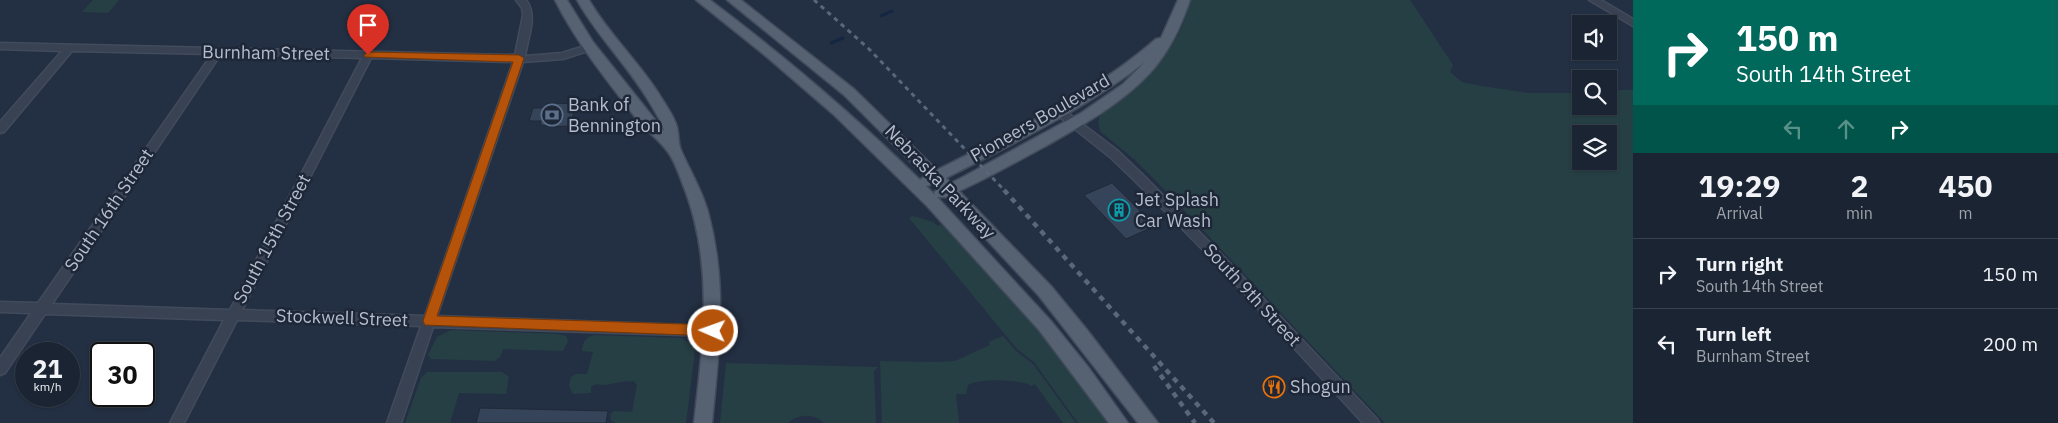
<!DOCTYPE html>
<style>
:root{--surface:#1a2432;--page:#232c3a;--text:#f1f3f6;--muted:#9fa4ac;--line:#38414d}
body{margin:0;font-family:"IBM Plex Sans",sans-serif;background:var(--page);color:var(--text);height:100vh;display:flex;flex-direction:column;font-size:19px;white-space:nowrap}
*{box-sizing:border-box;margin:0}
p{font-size:16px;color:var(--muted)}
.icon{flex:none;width:28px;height:28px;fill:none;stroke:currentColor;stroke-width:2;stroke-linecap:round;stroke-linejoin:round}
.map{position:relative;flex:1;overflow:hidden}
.side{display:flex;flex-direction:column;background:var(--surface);width:425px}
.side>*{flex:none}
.guide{background:#00695c;color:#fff;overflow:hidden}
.tools{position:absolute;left:1572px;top:15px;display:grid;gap:10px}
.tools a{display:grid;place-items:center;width:45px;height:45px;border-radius:0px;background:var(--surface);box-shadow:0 1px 4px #0004,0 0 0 1px var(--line);font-size:25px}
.speed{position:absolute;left:15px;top:342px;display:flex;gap:10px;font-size:25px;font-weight:700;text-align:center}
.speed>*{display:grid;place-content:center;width:65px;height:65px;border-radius:50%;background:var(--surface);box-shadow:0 1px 4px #0004,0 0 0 1px var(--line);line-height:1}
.speed small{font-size:12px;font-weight:400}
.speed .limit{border:2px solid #111;border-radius:8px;background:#fff;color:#111}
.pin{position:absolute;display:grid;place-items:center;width:42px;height:42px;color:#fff;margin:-51px -21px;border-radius:50% 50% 50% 0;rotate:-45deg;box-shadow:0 0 5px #0007}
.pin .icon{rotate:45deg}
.me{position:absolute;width:55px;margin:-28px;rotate:272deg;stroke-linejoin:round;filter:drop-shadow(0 0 4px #0008)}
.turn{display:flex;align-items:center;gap:18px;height:105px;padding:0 20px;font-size:22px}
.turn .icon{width:65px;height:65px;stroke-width:2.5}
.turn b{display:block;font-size:35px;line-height:42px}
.lanes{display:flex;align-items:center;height:48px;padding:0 20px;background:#0003;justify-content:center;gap:25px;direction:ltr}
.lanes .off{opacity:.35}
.eta{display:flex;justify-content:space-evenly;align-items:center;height:85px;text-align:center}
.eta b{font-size:30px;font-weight:800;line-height:35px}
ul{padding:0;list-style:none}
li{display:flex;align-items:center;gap:15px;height:70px;padding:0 20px;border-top:1px solid var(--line)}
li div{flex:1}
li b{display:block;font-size:19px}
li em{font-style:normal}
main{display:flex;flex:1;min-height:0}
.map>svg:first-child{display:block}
.green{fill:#263f44;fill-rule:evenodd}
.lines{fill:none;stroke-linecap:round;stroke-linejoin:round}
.stream{stroke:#152642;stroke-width:3}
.building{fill:#354459;stroke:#1f2939}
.minor-casing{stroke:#424b5b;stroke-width:3}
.major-casing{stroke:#424b5b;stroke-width:3}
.minor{fill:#384252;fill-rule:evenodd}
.major{fill:#566172;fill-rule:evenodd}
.rail-far1{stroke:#5a6679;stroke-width:3;stroke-dasharray:4.5 4.5;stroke-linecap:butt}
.rail{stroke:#5a6679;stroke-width:4.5;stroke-dasharray:5.5 5.5;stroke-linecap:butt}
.route{fill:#b45309;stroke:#753606}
.labels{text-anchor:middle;stroke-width:5;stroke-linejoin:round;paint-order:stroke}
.street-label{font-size:18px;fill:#b5bdcc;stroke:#1d2737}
.poi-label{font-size:18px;fill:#b5bdcc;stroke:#1d2737;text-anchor:start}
</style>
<main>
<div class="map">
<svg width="1633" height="423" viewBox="0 0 1633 423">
<rect width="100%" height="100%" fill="#233043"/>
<!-- green -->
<g class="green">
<polygon points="93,0 119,0 108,13 82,12"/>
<path d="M1190,0h220l43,65 -3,7 12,10 14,3 51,8h54v13h28v-16h24v333h-248l-218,-231 -32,-32 -35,-29c-1,-5 -3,-10 0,-15 6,-9 22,-16 30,-24 26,-24 54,-55 60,-92zM1581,134h28v27h-28z"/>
<path d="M913,216l20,6 5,4 3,-2c65,57 118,129 168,199h-31l-44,-61 -17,-13 -108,-131z"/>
<polygon points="451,330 558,334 566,336 568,341 563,351 503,349 500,357 495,361 431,359 428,355 437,337"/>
<path d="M595,335l86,3 10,5 4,8 -9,72h-70l-5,-3 -1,-6 5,-3 17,1 5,-27 -3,-4c-9,0 -15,1 -24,3 -8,3 -13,-3 -19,3v6l-18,1 -4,-8 2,-9 5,-3h11l6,-22 -11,-1c0,-8 4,-15 13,-16z"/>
<path d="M1003,336l13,15 17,13 43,59h-13l-28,-39 -4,2c-10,-7 -53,-8 -63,-1l-2,9h-10l3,29h-77l-2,-62 55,1 20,-1 35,-16 -1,-3z"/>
<path d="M726,363l152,4 -4,4 2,52h-52c-10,-10 -26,-9 -36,0h-68z"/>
<polygon points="427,372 502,372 509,377 506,394 459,393 450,423 405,423 421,378"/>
</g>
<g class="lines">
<!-- stream -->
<g class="stream">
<polyline points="881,16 892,11"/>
<polyline points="831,43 843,38"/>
</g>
</g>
<!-- building -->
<g class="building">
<polygon points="553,103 576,104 570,126 548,127 548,126 540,125 541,121 529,121 533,108 545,108 547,104"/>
<polygon points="1112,183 1155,226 1126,239 1084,195"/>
<polygon points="480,408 608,411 606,423 476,423"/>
</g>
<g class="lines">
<!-- minor casing -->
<g class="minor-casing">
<g id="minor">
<path d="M516,0h10c12,16 2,37 -1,56l37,-3 29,-9 5,3 -2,2 -31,10 -40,3 -86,254 276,10 4,1 2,4 -2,4 -4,1 -280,-9 -32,96h-14l34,-97 -184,-6 -53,103h-14l54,-103 -179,-6 -40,59 -5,2v-17l31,-45 -31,-1v-10l38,1 174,-249 -140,-3 -68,81 -4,1v-11l62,-71 -62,-2v-6l515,12 8,-40 -1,-7zM221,54l141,4 -132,252 -178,-6zM371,58l142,4 -88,254 -183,-6z"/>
<polygon points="1589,0 1601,0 1633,19 1633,26"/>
<polygon points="1060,107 1118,151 1142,174 1225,258 1377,419 1379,423 1363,423 1217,264 1134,180 1110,157 1056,114 1055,111 1056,108"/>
</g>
</g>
<!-- major casing -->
<g class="major-casing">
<g id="major">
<path d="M555,0h12l26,42 71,89c-1,-7 -6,-14 -10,-21 -21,-39 -55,-71 -77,-110h12c19,33 49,61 70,94 6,10 15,22 18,33 2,8 1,16 4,23 9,21 21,40 27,62 20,73 11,138 4,211h-18c9,-80 20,-155 -9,-233 -5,-12 -9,-27 -17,-38 -8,-11 -20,-20 -29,-30 -30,-39 -62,-78 -84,-122z"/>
<path d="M696,0h14c74,56 144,115 210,180l5,-4 -81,-81 -117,-95h14l113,89 83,81c75,-38 155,-75 219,-131l5,-1 17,-38h12c-9,27 -21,52 -40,73 -30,32 -69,53 -106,74 -28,15 -56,31 -85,44l92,95 37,45 70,92h-20l-99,-127 -92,-99h-10l114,124 38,47 39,55h-19l-70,-93 -112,-124 -94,-92 -66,-57zM1145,62l-22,22 -42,29 -120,65 -10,5 -5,-5c65,-33 142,-71 199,-116zM934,184l4,4 -4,5 1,2 -9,-9z"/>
</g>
</g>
<!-- minor -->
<use href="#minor" class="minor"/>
<!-- major -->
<use href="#major" class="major"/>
<!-- rail-far1 -->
<polyline class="rail-far1" points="814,0 869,49 1005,191"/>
<!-- rail -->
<g class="rail">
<polyline points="1004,190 1214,423"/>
<polyline points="1154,366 1195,423"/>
</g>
</g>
<!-- route -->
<polygon class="route" points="368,52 519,55 524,58 437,316 713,325 718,327 720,331 718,335 713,336 425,325 423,321 513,62 365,57 364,55"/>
<!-- icons -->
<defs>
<g id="bank-ring" transform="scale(1.125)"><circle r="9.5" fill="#1d2737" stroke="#5c6f8a" stroke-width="1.5"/><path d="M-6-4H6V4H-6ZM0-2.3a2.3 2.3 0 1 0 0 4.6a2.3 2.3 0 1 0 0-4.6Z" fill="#5c6f8a"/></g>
<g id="building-ring" transform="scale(1.125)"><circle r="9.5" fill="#1d2737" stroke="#0f9aa8" stroke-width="1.5"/><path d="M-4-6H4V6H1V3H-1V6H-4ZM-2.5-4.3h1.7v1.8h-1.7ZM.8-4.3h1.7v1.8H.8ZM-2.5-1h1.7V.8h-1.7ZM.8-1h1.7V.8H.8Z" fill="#0f9aa8"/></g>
<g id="restaurant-ring" transform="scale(1.125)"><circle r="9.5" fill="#1d2737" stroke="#e8710a" stroke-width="1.5"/><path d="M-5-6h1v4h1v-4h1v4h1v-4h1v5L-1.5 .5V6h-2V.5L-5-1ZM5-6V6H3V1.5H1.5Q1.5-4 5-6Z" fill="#e8710a"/></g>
</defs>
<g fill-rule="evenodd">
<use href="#bank-ring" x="552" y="115"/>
<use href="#building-ring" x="1119" y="210"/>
<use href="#restaurant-ring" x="1274" y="387"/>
</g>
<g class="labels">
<!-- street labels -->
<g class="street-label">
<text transform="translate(266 53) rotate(1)" y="6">Burnham Street</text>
<text transform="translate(1040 118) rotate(-30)" y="6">Pioneers Boulevard</text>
<text transform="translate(940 182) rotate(46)" y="6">Nebraska Parkway</text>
<text transform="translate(109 210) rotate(-56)" y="6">South 16th Street</text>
<text transform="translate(272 239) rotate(-62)" y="6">South 15th Street</text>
<text transform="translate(1252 295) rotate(47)" y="6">South 9th Street</text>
<text transform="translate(342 318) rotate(2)" y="6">Stockwell Street</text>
</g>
<!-- poi labels -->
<g class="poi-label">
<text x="568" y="111">Bank of<tspan x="568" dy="21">Bennington</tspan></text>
<text x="1135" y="206">Jet Splash<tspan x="1135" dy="21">Car Wash</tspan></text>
<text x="1290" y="393">Shogun</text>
</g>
</g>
</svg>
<div class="tools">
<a><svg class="icon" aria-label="sound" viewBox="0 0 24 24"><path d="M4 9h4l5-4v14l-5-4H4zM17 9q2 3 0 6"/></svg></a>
<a><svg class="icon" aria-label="search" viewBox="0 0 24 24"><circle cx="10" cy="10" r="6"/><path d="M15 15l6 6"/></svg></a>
<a><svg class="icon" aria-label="layers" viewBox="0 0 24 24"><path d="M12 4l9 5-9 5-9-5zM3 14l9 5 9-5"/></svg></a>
</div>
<div class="speed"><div>21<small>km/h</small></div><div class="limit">30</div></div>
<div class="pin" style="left:368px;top:55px;background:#d93025"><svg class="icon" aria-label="arrive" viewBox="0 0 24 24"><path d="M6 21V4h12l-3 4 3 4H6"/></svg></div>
<svg class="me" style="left:713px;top:331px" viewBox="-20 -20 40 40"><circle r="17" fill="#b45309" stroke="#fff" stroke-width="3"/><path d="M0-11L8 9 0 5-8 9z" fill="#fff"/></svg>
</div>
<section class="side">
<div class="guide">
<div class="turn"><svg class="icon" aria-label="right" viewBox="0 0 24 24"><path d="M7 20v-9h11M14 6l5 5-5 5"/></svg><div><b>150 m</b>South 14th Street</div></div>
<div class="lanes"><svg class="icon off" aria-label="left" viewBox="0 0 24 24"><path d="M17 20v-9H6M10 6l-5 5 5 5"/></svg><svg class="icon off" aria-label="ahead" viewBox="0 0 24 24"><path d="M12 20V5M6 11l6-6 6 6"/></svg><svg class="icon" aria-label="right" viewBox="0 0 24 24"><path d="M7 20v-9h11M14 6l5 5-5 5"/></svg></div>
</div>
<div class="eta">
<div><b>19:29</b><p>Arrival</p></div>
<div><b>2</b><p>min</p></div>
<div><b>450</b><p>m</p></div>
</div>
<ul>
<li><svg class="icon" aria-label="right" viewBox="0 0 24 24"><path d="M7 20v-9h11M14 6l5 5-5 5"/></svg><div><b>Turn right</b><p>South 14th Street</p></div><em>150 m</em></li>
<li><svg class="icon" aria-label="left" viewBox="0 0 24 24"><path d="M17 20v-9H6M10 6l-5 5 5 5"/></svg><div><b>Turn left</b><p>Burnham Street</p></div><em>200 m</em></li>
</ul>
</section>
</main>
